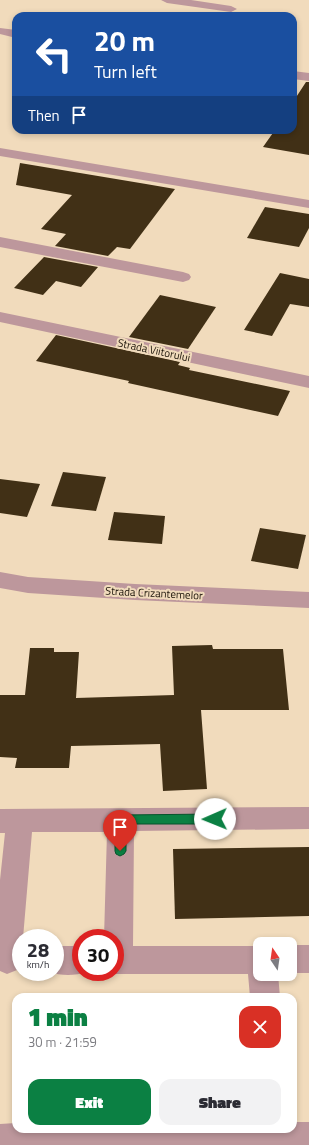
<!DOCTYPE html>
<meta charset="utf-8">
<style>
:root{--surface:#fff;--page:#f2f2f3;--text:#2b2b33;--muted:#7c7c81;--accent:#0b8043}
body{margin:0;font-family:"Titillium Web",sans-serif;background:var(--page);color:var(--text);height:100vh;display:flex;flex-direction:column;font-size:15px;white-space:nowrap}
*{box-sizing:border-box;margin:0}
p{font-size:13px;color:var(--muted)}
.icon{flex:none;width:22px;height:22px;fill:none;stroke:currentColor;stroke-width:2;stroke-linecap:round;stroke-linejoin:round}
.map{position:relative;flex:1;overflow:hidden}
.sheet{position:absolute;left:12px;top:993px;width:285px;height:140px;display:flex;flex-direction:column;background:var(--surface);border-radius:12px;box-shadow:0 2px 6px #0003}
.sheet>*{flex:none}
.hud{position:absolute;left:12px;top:12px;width:285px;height:122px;border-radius:12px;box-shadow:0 2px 6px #0003;background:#1a4fa0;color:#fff;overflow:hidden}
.needle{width:26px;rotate:347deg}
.tools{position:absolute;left:253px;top:937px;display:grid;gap:8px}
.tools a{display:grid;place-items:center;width:44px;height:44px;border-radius:8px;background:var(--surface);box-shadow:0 2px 6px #0003;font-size:20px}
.speed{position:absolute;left:12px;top:929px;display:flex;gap:8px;font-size:20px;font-weight:700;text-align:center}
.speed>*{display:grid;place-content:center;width:52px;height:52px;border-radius:50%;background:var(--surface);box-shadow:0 2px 6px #0003;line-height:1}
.speed small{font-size:10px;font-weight:400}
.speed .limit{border:6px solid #d22;background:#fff;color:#111}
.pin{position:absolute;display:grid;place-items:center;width:34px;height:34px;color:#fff;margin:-41px -17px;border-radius:50% 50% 50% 0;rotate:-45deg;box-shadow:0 0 4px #0007}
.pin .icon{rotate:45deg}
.me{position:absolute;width:44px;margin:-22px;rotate:269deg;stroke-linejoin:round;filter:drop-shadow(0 0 3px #0008)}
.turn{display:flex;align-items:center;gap:14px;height:84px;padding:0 16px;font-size:18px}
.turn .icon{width:52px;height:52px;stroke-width:2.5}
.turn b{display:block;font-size:28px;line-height:34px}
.then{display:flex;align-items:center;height:38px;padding:0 16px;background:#0003;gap:8px;font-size:15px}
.round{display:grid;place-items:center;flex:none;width:42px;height:42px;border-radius:12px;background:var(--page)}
.overview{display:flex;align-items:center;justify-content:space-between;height:68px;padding:0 16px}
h1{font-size:24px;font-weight:800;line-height:30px;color:var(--accent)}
.button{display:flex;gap:8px;margin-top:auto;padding:8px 16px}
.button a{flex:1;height:46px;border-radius:12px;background:var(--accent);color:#fff;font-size:16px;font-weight:800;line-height:46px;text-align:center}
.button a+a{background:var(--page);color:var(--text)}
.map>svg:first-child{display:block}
.building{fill:#413016}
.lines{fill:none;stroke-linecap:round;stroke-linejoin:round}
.minor{fill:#bd979c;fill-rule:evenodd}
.tertiary{fill:#bd979c;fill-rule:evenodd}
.route{fill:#0b8043;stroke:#07532c}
.labels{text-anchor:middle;stroke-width:4;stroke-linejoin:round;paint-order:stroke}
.street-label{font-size:11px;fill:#1c1409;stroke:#f1dbbc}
</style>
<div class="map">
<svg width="309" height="1145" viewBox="0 0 309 1145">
<rect width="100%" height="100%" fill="#f1dbbc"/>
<!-- building -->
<g class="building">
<polygon points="306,82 309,82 309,155 263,147 275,130 293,130 293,102"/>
<polygon points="20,163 146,184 175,189 130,249 117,247 108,256 55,246 66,234 41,229 72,195 16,185"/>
<polygon points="265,207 309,214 309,228 299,247 247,238"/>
<polygon points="44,257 98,267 81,287 56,281 43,295 14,288"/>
<polygon points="280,273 309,279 309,307 290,304 272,336 244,330"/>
<polygon points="160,295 216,307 188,349 129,337"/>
<polygon points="56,335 180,362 178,365 190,368 189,370 290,391 278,416 128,383 129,381 36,361"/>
<polygon points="63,472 106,477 96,511 51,506"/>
<polygon points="0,479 40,484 27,517 0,513"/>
<polygon points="114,512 165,516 162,544 108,540"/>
<polygon points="260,528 306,535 298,569 251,561"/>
<polygon points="212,645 213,649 283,649 289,710 201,710 207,789 163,791 160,744 71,746 69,768 15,768 17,758 0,757 0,695 25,695 30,648 54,648 54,652 79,652 76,698 174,695 172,646"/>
<polygon points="309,847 309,916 175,919 173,849"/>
</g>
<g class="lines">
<!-- minor -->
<g class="minor">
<polygon points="161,0 191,0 231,6 237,9 231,12 167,3"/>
<polygon points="0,28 16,30 16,38 0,34"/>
<polygon points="293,71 309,73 309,81 293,79"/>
<polygon points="0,148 309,200 309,208 0,156"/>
<polygon points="0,237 183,272 189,274 191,277 189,280 183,282 0,247"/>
<polygon points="0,312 309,376 309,388 0,322"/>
<polygon points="309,807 309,829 134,831 133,946 260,946 260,974 278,974 280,997 250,997 248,974 115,974 110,972 115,972 115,938 104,938 107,832 32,832 23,938 21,938 21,962 17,970 7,974 0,971 0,880 5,833 0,833 0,809"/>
<rect x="290" y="945" width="19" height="28"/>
<path d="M55,946h26v26h5c-10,4 -26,4 -36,0h5z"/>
<polygon points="293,1122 309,1122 309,1145 0,1145 0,1124 16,1123 16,1129 293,1129"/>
</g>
<!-- tertiary -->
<polygon class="tertiary" points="0,572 28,577 135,584 309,592 309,608 135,600 28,593 0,588"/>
</g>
<!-- route -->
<polygon class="route" points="215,814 219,815 221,819 219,822 215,824 126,824 126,851 124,854 120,856 116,854 115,851 115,820 117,816 121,815"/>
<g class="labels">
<!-- street labels -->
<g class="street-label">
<text transform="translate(154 350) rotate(12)" y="4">Strada Viitorului</text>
<text transform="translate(154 593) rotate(3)" y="4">Strada Crizantemelor</text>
</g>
</g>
</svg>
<div class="tools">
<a><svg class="needle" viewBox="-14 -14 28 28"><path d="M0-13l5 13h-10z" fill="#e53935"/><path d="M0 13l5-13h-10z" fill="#7c7c81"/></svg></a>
</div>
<div class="speed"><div>28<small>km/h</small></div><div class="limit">30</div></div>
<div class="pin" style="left:120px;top:851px;background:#d93025"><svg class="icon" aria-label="arrive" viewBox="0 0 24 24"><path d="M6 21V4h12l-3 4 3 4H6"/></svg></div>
<svg class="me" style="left:215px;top:819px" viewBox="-20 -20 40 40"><circle r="19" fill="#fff"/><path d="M0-13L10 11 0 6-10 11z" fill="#0b8043"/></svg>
<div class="hud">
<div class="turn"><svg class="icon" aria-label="left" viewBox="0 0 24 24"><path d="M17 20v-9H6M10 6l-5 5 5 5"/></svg><div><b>20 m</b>Turn left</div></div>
<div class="then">Then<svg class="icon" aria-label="arrive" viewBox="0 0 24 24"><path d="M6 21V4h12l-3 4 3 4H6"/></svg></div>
</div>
<section class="sheet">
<div class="overview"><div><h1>1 min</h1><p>30 m · 21:59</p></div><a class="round" style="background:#d93025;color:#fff"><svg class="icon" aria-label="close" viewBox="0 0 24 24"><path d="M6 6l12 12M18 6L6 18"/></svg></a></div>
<div class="button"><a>Exit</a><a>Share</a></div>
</section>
</div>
